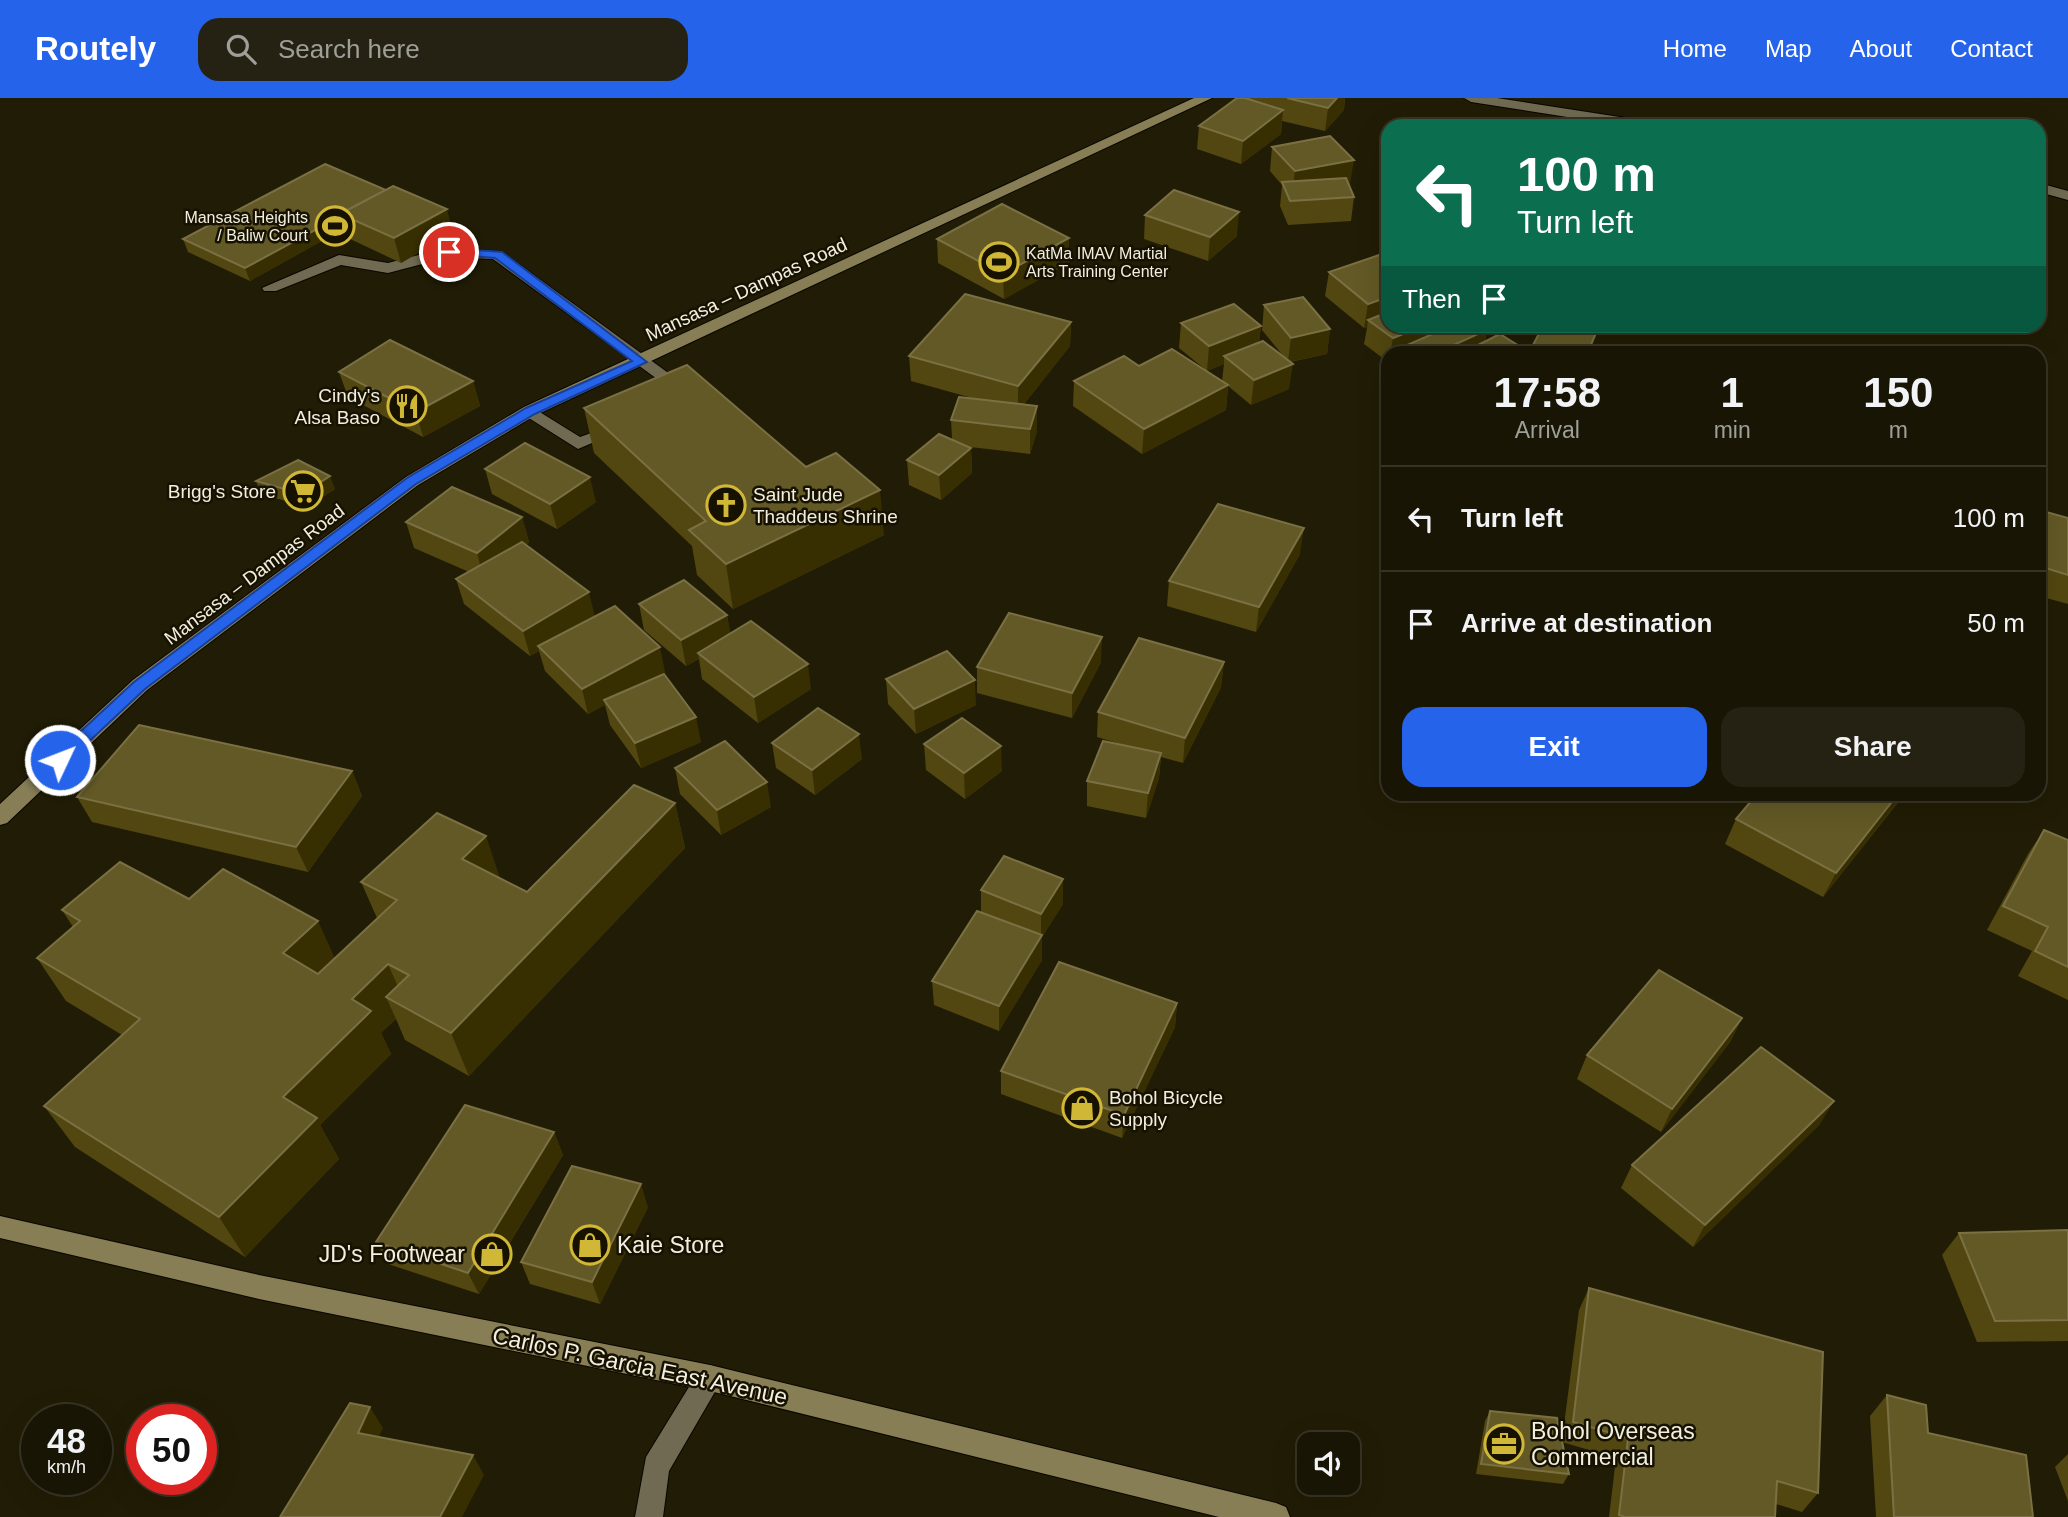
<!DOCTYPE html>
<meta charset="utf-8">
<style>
:root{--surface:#191504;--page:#262213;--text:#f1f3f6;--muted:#9f9f9a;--line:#373426;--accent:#2563eb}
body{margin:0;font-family:Arial,sans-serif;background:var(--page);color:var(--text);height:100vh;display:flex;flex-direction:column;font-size:26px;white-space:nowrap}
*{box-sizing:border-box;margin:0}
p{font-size:23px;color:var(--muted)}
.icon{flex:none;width:38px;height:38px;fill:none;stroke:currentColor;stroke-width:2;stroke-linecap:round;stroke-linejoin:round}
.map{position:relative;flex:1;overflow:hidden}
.side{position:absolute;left:1381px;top:248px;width:665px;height:455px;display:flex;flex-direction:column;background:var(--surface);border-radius:21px;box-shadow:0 7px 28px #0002,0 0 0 2px var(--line)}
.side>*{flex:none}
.guide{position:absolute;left:1381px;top:21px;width:665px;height:214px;border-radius:21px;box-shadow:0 7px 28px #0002,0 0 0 2px var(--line);background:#0b6e4f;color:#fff;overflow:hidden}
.buttons{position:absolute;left:1297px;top:1334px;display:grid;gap:14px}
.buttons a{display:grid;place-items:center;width:63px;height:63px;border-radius:14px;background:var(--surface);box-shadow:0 7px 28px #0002,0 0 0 2px var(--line);font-size:35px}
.speed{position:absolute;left:21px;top:1306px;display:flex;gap:14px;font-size:35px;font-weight:700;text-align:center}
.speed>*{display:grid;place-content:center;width:91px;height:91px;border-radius:50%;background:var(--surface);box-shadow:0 7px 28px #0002,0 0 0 2px var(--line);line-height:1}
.speed small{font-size:18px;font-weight:400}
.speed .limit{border:10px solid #d22;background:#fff;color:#111}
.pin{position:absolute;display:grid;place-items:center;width:60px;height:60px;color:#fff;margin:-30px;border:4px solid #fff;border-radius:50%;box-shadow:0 2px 7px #0007}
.me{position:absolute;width:77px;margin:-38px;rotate:47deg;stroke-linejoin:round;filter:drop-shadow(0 0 5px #0008)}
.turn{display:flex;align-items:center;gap:24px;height:147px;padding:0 21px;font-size:32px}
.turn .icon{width:91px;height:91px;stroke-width:2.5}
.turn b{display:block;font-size:49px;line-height:60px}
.then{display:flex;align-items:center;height:66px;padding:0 21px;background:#0003;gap:14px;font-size:26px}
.eta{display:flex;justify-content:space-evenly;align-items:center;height:119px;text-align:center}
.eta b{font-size:42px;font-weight:700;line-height:49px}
.action{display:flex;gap:14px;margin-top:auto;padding:14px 21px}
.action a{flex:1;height:80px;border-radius:21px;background:var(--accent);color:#fff;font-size:28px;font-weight:700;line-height:80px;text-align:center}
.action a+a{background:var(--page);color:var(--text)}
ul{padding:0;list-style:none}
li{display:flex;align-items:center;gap:21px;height:105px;padding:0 21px;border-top:2px solid var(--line)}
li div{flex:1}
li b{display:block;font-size:26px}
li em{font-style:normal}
header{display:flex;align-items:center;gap:42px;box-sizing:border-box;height:98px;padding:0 35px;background:var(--accent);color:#fff}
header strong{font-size:33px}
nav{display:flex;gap:38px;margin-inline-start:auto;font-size:24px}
.search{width:490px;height:63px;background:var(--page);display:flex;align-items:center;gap:18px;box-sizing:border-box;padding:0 24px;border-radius:21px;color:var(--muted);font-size:26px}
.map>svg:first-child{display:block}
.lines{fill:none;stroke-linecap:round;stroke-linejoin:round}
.lane-casing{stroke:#0a0600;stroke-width:2}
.street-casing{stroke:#0a0600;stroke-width:2}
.secondary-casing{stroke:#0a0600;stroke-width:2}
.lane{fill:#6f6a51;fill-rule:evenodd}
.street{fill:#6f6a51;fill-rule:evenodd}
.secondary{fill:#877e56;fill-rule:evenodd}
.wall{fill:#524710}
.shaded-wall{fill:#372e02}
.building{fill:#635926;stroke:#7a7044;stroke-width:2}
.route{fill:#2563eb;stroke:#184099;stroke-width:2}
.labels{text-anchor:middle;stroke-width:5;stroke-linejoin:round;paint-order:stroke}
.far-poi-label{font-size:16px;fill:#f2efe1;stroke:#171200;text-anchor:end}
.street-label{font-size:19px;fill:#f2efe1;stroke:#171200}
.poi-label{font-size:19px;fill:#f2efe1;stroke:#171200;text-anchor:end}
.near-poi-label{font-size:23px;fill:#f2efe1;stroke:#171200;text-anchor:start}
.near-street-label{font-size:23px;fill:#f2efe1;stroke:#171200}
</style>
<header>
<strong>Routely</strong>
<div class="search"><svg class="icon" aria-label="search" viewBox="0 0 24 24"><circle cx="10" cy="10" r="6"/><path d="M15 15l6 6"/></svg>Search here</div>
<nav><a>Home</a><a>Map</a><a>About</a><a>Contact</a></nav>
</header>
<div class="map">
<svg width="2068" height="1419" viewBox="0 0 2068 1419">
<rect width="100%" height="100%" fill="#211c05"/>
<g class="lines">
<!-- lane casing -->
<g class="lane-casing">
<g id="lane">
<polygon points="449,149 502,154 693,293 685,298 679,297 493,161 449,159 388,175 341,167 276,193 264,193 262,190 339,157 388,165"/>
<polygon points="530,308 580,339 616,326 625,331 578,351 524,317 522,313"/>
</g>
</g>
<!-- street casing -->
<g class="street-casing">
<g id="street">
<polygon points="1464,0 1497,0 1652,24 1659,28 1625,28 1471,4"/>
<polygon points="2039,85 2068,93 2068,102 2039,94"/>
<polygon points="710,1267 720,1271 723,1280 669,1373 663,1419 635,1419 646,1359 700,1271"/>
</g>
</g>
<!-- secondary casing -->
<g class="secondary-casing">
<g id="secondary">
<polygon points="1194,0 1212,0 536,317 418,387 147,592 7,725 0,727 0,706 133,582 406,379 524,309"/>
<polygon points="0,1118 259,1177 710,1267 1276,1405 1286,1409 1290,1419 1219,1419 710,1293 259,1201 0,1140"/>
</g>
</g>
<!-- lane -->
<use href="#lane" class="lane"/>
<!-- street -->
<use href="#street" class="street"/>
<!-- secondary -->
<use href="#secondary" class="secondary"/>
</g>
<!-- wall -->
<g class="wall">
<polygon points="1248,0 1345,0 1344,12 1325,33 1282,23 1281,36 1241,66 1197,51 1199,28"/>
<polygon points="1272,49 1350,86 1348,86 1354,99 1351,123 1288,127 1280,108 1282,87 1270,73"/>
<polygon points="325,66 453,135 401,165 348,140 345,130 250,183 188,154 183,141"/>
<polygon points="1145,117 1237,138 1208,163 1144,141"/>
<polygon points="937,141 1069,165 1004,201 938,165"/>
<polygon points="1388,154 1388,228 1437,228 1436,234 1487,232 1485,243 1531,255 1533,247 1596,235 1590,256 1388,256 1388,264 1364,246 1367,230 1364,230 1325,198 1329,174"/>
<polygon points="1264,207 1330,231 1327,256 1290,264 1289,291 1251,307 1228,288 1226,312 1142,356 1073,308 1074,283 1222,283 1224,266 1207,273 1179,250 1181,225 1261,228 1259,244 1284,259 1262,232"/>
<polygon points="1071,224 1070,248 1024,306 1037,333 1030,356 970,349 971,350 972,375 941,402 909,387 907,362 952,341 951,322 972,300 911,283 909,258"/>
<polygon points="339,274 473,283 480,308 423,339 348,299"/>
<polygon points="584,310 884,437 733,511 697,477 692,448 594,355"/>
<polygon points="485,371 596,404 557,431 492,396"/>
<polygon points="256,383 335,391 307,409 261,396"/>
<polygon points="2039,412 2068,420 2068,506 2039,498"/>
<polygon points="522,419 529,444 526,447 595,518 665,574 651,582 701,644 641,670 610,627 605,607 588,616 545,573 539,553 530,558 464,506 456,481 469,474 414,450 406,424"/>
<polygon points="1300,456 1256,534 1167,508 1169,483"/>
<polygon points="639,506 727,517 730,536 811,591 758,625 702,581 699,561 686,568 644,532"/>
<polygon points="1101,564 1072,620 977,595 977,569"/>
<polygon points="1224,564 1221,589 1183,665 1161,659 1159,680 1146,720 1087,708 1087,683 1120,646 1097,639 1098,614"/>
<polygon points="886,581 976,607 916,636 888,606"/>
<polygon points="772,645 862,661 815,697 776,670"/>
<polygon points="924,646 1002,673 965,701 926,672"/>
<polygon points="675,670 771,709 721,737 680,696"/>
<polygon points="352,673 362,698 308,774 92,724 77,699"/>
<polygon points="1903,698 1823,799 1725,746 1736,721"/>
<polygon points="675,705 685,750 469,978 405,942 396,921 381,935 391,956 320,1027 339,1061 245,1159 75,1049 44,1008 122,937 66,903 37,860 73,829 62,812 189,801 335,860 377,820 361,784 500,780 527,794"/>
<polygon points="2044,732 2068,742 2068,902 2018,878 2032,853 1987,832 2028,756"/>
<polygon points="1063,781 1063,806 1042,839 1042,862 999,933 934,907 932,883 981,815 981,792"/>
<polygon points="1177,905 1175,929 1122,1040 1001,996 1001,973"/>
<polygon points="1742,920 1730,944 1661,1034 1577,981 1587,957"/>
<polygon points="1820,1026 1693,1149 1621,1090 1632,1067"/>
<polygon points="554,1034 563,1057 479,1196 388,1166 376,1144"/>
<polygon points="648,1109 600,1206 530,1186 521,1164"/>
<polygon points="2068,1132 2068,1243 1977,1244 1942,1157 1959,1135"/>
<polygon points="1589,1190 1818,1395 1802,1414 1776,1406 1775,1419 1609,1419 1616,1360 1562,1344 1569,1376 1563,1386 1476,1376 1485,1323 1490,1313 1562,1342 1579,1212"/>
<polygon points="1887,1297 1928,1335 2033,1419 1876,1419 1870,1318"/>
<polygon points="2068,1356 2068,1403 2055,1369"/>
</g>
<!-- shaded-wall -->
<g class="shaded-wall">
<polygon points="1337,0 1345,0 1344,12 1325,33 1328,10"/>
<polygon points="1283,12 1281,36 1241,66 1243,43"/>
<polygon points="1354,62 1350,86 1292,97 1295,73"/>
<polygon points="447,111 453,135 401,165 394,140"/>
<polygon points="1239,114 1237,138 1208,163 1210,139"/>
<polygon points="341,118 345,130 250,183 245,170"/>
<polygon points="1069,140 1069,165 1004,201 1003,176"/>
<polygon points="1388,199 1388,222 1368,222 1367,230 1364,230 1368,206"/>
<polygon points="1071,224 1070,248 1018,313 1018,288"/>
<polygon points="1261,228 1258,253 1224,258 1224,266 1207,273 1209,248"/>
<polygon points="1423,228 1437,228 1434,246 1398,251 1397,256 1390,256 1393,240"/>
<polygon points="1330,231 1327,256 1288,264 1291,240"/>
<polygon points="1487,232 1482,256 1434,256"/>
<polygon points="1596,235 1590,256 1587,256"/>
<polygon points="1293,266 1289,291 1251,307 1254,282"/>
<polygon points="473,283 480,308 423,339 416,314"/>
<polygon points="1228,287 1226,312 1142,356 1144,331"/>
<polygon points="1037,308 1037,333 1030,356 1030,331"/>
<polygon points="971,350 972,375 941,402 939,377"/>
<polygon points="330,378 335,391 307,409 302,396"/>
<polygon points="590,379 596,404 557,431 550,406"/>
<polygon points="880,392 884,437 733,511 726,466"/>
<polygon points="522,419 529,444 484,481 477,455"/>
<polygon points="1304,430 1300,456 1256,534 1259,509"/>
<polygon points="589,494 595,519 538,548 539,553 530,558 523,533"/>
<polygon points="727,517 732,542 698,555 699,561 686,568 681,542"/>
<polygon points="1102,539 1101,564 1072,620 1072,595"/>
<polygon points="660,549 665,574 607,606 604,602 605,607 588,616 582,591"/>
<polygon points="1224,564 1221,589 1183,665 1185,640"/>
<polygon points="808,566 811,591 758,625 754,599"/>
<polygon points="975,582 976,607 916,636 914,611"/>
<polygon points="696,619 701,644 641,670 635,645"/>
<polygon points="859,636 862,661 815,697 812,672"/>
<polygon points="1001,648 1002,673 965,701 964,675"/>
<polygon points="1161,655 1159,680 1146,720 1148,695"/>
<polygon points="352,673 362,698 308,774 296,749"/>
<polygon points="767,684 771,709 721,737 717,712"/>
<polygon points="1898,696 1904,696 1823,799 1836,775"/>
<polygon points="675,705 685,750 469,978 451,935"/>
<polygon points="486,738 501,783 462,761"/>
<polygon points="1063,781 1063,806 1042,839 1042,862 999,933 999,908 1041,839 1041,816"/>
<polygon points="318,823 338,867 305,899 283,855"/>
<polygon points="388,866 407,909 386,899 396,921 381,935 391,956 320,1027 339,1061 245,1159 219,1119 283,999 352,901"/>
<polygon points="1177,905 1175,929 1122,1040 1124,1017"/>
<polygon points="1742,920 1730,944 1661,1034 1672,1011"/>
<polygon points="1834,1003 1820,1026 1693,1149 1705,1127"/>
<polygon points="554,1034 563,1057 479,1196 468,1175"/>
<polygon points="641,1086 648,1109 600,1206 592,1184"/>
<polygon points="370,1309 383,1330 371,1355 358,1335"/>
<polygon points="473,1357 484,1377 462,1419 440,1419"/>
</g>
<!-- building -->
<g class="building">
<polygon points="1237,0 1245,0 1283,12 1243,43 1199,28"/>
<polygon points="1287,0 1337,0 1328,10"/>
<polygon points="1330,38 1354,62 1295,73 1272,49"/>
<polygon points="325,66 386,92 340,116 341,118 245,170 183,141"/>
<polygon points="1346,80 1354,99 1290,103 1282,84"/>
<polygon points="393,88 447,111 394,140 340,116"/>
<polygon points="1174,92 1239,114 1210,139 1145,117"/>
<polygon points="1002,106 1069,140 1003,176 937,141"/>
<polygon points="1388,154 1388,199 1368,206 1329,174"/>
<polygon points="965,196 1071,224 1018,288 909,258"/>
<polygon points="1303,199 1330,231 1291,240 1264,207"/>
<polygon points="1234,206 1261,228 1209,248 1181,225"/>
<polygon points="1388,214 1388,228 1423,228 1393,240 1368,222"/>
<polygon points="1451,228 1480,228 1487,232 1434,256 1404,256 1398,251"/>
<polygon points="1543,228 1562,228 1596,235 1587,256 1570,256 1533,247"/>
<polygon points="1500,236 1532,256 1460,256"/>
<polygon points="390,242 473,283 416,314 339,274"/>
<polygon points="1263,243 1293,266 1254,282 1224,258"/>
<polygon points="1172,251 1228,287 1144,331 1074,283 1124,258 1139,268"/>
<polygon points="687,267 806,369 836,355 880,392 726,466 689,432 706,423 584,310"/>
<polygon points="959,299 1037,308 1030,331 951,322"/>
<polygon points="939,336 971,350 939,377 907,362"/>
<polygon points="525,345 590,379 550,406 485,371"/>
<polygon points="298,362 330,378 302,396 256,383"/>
<polygon points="452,389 522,419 477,455 406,424"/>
<polygon points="1218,406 1304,430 1259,509 1169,483"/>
<polygon points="2039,412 2068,420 2068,477 2039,468"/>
<polygon points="522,444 589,494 523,533 456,481"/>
<polygon points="684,482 727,517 681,542 639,506"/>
<polygon points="615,508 660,549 582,591 538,548"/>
<polygon points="1009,515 1102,539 1072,595 977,569"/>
<polygon points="751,523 808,566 754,599 698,555"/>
<polygon points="1139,540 1224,564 1185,640 1098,614"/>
<polygon points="947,553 975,582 914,611 886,581"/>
<polygon points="664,576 696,619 635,645 604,602"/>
<polygon points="818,610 859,636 812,672 772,645"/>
<polygon points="962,620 1001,648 964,675 924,646"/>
<polygon points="139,627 352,673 296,749 77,699"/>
<polygon points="725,643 767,684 717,712 675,670"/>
<polygon points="1103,643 1161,655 1148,695 1087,683"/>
<polygon points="634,687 675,705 451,935 386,899 409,877 388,866 352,901 371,913 283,999 317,1020 219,1119 44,1008 140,921 37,860 80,823 62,812 120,764 189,801 223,771 318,823 283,855 318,876 397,802 361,784 437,715 486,738 462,761 527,794"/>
<polygon points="1757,696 1898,696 1836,775 1736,721"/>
<polygon points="2044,732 2068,742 2068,869 2035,853 2048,829 2003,808"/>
<polygon points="1004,758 1063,781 1041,816 981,792"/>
<polygon points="977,813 1042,837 999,908 932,883"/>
<polygon points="1059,864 1177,905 1124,1017 1001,973"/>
<polygon points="1659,872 1742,920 1672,1011 1587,957"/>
<polygon points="1761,949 1834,1003 1705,1127 1632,1067"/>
<polygon points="465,1007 554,1034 468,1175 376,1144"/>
<polygon points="572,1068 641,1086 592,1184 521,1164"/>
<polygon points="2068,1132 2068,1222 1995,1223 1959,1135"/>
<polygon points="1589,1190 1823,1254 1818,1395 1777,1383 1775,1419 1625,1419 1619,1417 1628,1340 1573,1324"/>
<polygon points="1887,1297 1926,1307 1928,1335 2026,1357 2033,1419 1894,1419"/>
<polygon points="350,1305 370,1309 358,1335 473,1357 440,1419 280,1419"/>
<polygon points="1490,1313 1557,1320 1569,1376 1481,1366"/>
</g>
<!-- route -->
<polygon class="route" points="449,150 502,154 647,264 535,316 416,386 145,591 65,666 54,666 54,658 134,584 407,380 526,310 632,263 495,160 445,156 445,151"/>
<!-- icons -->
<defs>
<g id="stadium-ring" transform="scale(2.0125)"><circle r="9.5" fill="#171200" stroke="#d1b736" stroke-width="1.5"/><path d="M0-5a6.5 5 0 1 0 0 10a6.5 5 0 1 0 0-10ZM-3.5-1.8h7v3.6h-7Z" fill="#d1b736"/></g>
<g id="restaurant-ring" transform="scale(2.0125)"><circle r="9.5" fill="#171200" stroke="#d1b736" stroke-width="1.5"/><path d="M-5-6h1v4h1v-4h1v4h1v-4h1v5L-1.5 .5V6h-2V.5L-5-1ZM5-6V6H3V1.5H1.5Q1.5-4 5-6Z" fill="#d1b736"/></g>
<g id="supermarket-ring" transform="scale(2.0125)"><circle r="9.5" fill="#171200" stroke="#d1b736" stroke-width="1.5"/><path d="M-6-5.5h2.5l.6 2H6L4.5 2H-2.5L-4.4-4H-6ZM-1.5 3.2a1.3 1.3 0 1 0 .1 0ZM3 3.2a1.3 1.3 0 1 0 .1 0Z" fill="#d1b736"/></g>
<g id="church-ring" transform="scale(2.0125)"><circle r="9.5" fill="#171200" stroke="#d1b736" stroke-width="1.5"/><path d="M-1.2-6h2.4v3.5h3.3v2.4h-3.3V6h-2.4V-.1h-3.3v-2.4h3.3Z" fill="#d1b736"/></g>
<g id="shop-ring" transform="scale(2.0125)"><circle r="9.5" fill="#171200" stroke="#d1b736" stroke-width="1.5"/><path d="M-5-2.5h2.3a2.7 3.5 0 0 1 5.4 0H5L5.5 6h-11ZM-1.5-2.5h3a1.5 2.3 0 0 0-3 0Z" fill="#d1b736"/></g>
<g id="office-ring" transform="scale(2.0125)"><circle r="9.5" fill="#171200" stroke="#d1b736" stroke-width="1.5"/><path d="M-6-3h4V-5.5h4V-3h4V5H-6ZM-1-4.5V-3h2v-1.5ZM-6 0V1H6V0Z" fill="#d1b736"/></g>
</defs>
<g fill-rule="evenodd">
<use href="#stadium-ring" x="335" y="128"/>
<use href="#stadium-ring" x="999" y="164"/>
<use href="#restaurant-ring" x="407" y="308"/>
<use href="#supermarket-ring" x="303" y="393"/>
<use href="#church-ring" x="726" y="407"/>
<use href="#shop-ring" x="1082" y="1010"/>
<use href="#shop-ring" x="590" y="1147"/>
<use href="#shop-ring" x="492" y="1156"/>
<use href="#office-ring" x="1504" y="1346"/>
</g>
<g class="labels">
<!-- far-poi labels -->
<g class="far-poi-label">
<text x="308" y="125">Mansasa Heights<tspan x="308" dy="18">/ Baliw Court</tspan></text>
<text x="1026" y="161" text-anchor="start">KatMa IMAV Martial<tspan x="1026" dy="18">Arts Training Center</tspan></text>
</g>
<!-- street labels -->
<g class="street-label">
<text transform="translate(746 191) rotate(-25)" y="7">Mansasa – Dampas Road</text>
<text transform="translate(254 476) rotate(-37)" y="7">Mansasa – Dampas Road</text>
</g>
<!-- poi labels -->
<g class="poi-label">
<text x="380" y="304">Cindy's<tspan x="380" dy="22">Alsa Baso</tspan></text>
<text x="276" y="400">Brigg's Store</text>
<text x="753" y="403" text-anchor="start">Saint Jude<tspan x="753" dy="22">Thaddeus Shrine</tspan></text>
<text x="1109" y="1006" text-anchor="start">Bohol Bicycle<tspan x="1109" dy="22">Supply</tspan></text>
</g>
<!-- near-poi labels -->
<g class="near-poi-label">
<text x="617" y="1155">Kaie Store</text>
<text x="465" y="1164" text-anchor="end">JD's Footwear</text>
<text x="1531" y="1341">Bohol Overseas<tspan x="1531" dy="26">Commercial</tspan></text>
</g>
<!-- near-street labels -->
<g class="near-street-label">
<text transform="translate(640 1268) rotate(12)" y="8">Carlos P. Garcia East Avenue</text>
</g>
</g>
</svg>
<div class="buttons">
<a><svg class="icon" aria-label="sound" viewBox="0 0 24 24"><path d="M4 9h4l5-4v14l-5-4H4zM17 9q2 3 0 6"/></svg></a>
</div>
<div class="speed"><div>48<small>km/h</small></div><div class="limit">50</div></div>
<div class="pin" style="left:449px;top:154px;background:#d93025"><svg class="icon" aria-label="arrive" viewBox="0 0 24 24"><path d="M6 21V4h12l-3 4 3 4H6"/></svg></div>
<svg class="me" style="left:60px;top:662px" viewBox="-20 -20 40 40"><circle r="17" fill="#2563eb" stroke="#fff" stroke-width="3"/><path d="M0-11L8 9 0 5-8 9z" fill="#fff"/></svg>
<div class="guide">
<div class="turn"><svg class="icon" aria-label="left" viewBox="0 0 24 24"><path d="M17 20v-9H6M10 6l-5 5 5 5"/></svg><div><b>100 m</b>Turn left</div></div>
<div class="then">Then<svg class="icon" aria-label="arrive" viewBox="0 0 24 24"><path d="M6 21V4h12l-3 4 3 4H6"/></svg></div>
</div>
<section class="side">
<div class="eta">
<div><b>17:58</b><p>Arrival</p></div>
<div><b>1</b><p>min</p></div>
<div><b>150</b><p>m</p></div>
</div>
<ul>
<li><svg class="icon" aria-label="left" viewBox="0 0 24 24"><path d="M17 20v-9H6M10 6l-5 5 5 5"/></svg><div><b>Turn left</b></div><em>100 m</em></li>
<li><svg class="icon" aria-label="arrive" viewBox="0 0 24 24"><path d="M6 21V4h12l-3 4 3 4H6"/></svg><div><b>Arrive at destination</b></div><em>50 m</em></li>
</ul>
<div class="action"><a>Exit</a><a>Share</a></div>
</section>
</div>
